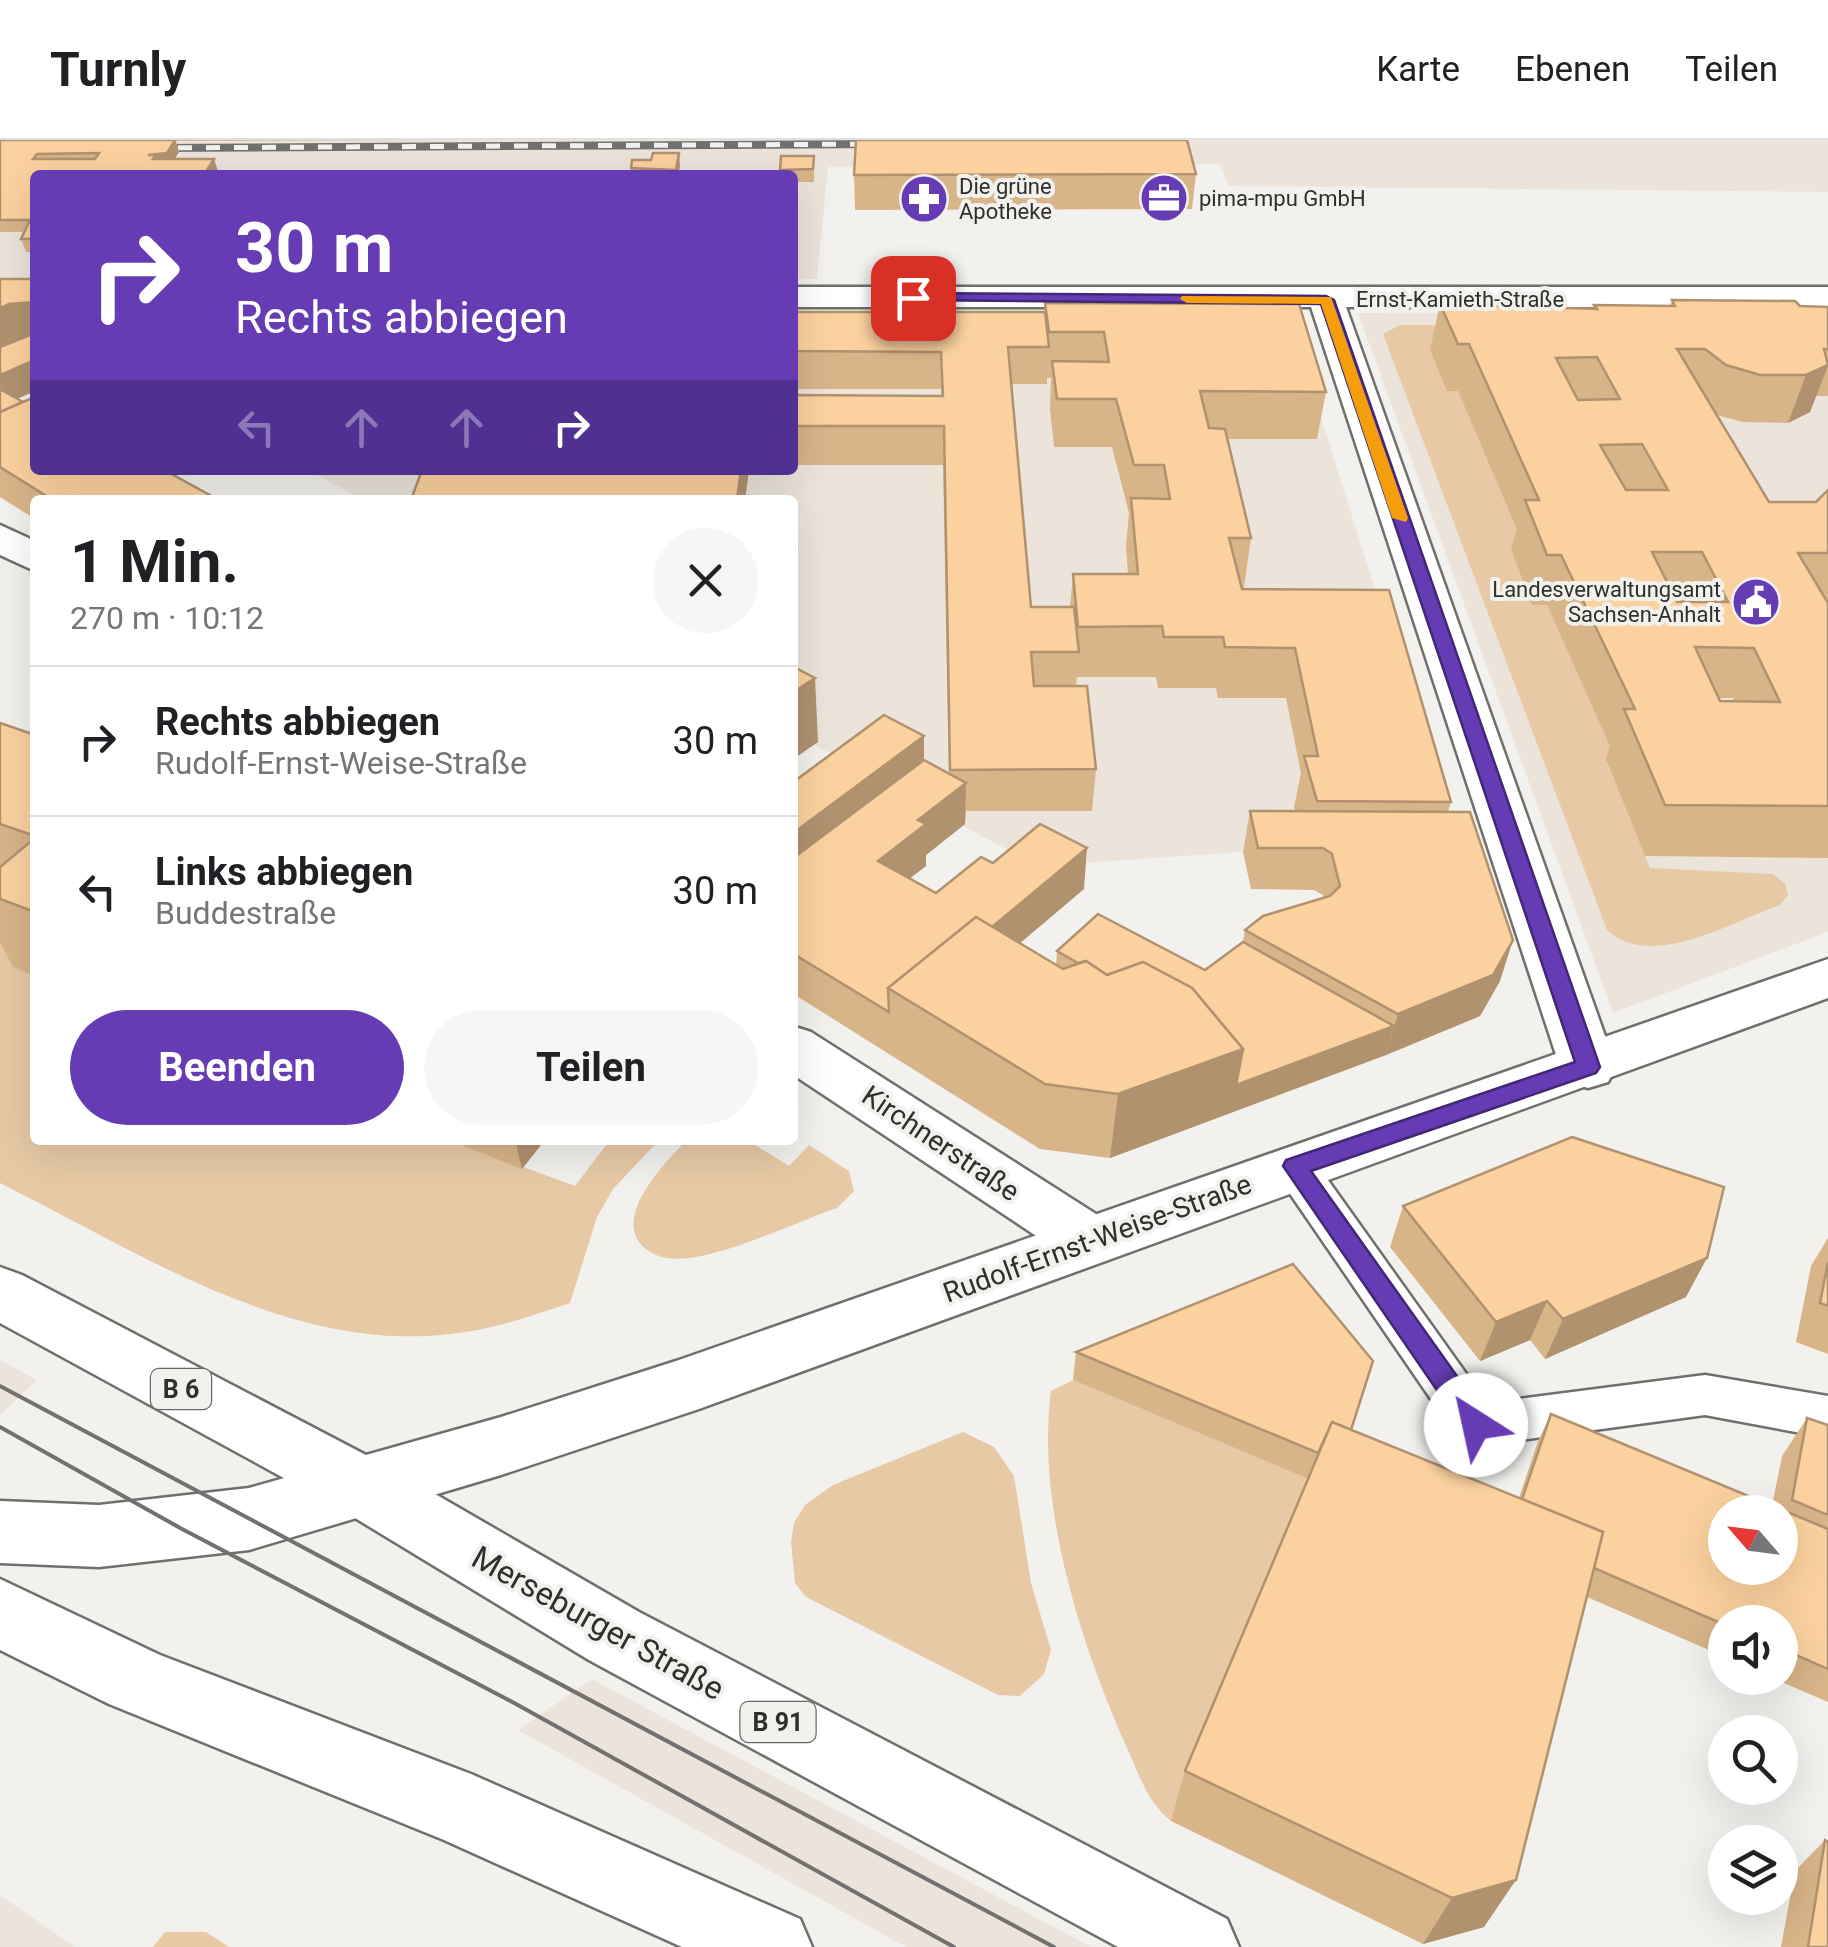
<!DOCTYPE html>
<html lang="de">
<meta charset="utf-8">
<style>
:root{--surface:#fff;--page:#f6f6f6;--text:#202124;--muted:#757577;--line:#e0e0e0;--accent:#653cb4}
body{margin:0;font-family:Roboto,sans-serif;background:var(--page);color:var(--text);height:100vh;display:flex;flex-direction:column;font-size:38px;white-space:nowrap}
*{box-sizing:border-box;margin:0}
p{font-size:32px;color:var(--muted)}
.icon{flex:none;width:55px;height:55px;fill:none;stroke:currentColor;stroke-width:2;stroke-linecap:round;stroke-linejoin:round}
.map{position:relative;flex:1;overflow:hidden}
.panel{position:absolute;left:30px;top:355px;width:768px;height:650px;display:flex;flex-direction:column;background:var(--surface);border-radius:10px;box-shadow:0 10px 40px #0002}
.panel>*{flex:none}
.banner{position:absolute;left:30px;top:30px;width:768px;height:305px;border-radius:10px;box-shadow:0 10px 40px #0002;background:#653cb4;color:#fff;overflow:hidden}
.needle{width:65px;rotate:298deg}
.controls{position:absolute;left:1708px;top:1355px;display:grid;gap:20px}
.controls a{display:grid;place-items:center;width:90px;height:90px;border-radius:50%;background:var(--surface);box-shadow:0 10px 40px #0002;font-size:50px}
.pin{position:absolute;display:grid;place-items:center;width:85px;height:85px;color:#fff;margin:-42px;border-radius:20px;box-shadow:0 5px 15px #0006}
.me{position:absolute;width:110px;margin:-55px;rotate:325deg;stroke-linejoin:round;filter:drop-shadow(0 0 8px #0008)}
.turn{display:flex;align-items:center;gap:35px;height:210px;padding:0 40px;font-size:45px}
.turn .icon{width:130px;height:130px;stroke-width:2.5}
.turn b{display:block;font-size:70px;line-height:85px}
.lanes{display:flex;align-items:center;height:95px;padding:0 40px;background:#0003;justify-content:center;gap:50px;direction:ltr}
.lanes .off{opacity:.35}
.round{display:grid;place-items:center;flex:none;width:105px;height:105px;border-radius:52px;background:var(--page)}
.overview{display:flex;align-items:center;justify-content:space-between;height:170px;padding:0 40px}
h1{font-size:60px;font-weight:700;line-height:75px}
.primary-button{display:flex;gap:20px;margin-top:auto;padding:20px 40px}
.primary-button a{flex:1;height:115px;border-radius:60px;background:var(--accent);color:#fff;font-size:40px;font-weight:700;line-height:115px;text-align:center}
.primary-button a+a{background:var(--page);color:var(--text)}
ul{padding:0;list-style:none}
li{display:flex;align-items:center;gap:30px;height:150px;padding:0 40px;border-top:2px solid var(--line)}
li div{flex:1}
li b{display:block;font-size:38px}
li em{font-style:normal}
header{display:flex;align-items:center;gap:60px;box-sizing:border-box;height:140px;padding:0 50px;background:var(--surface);border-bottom:2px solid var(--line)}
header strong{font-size:48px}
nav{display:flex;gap:55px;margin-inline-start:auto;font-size:35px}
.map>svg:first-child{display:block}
.built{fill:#ece4db}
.green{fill:#e7c9a5}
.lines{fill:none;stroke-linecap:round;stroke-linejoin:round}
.lane-casing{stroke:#716f6c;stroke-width:5}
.street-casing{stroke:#716f6c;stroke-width:5}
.secondary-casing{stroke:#716f6c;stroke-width:5}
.primary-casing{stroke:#716f6c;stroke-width:5}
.lane{fill:#fff;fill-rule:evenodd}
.street{fill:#fff;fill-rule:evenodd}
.secondary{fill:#fff;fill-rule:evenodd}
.primary{fill:#fff;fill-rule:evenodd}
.tram{stroke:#72716f;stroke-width:4}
.rail-casing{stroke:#72716f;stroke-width:8}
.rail{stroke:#f3f1ee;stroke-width:5;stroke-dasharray:14;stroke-linecap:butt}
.wall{fill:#d8b489;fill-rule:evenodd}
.shaded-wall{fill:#b0926f}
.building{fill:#fbd19f;stroke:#b0926f;stroke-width:2.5;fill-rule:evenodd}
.route{fill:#653cb4;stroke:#422775;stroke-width:2.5}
.slow{fill:#f59e0b}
.labels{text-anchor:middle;stroke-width:8;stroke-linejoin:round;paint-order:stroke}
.far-poi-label{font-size:22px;fill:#302f2e;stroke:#f3f1ee;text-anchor:start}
.far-street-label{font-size:22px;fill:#302f2e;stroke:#f3f1ee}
.shield{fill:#f3f1ee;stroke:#6a6968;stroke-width:2.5}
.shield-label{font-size:25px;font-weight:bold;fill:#302f2e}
.street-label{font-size:28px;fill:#302f2e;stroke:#f3f1ee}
.near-street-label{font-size:32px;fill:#302f2e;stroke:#f3f1ee}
</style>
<header>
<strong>Turnly</strong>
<nav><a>Karte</a><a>Ebenen</a><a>Teilen</a></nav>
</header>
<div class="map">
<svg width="1828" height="1807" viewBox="0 0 1828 1807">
<rect width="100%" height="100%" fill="#f3f1ee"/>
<!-- built -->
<g class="built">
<polygon points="0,0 1828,0 1828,52 1228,46 1220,24 828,27 817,139 793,139 792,35 35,35 35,139 0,139"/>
<polygon points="1358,173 1828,174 1828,792 1613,873"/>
<polygon points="793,186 1295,194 1458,714 1243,712 1037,726 793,593 792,360 363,360 308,330 792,330"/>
<polygon points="0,1220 37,1240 0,1275"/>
<polygon points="592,1539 1091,1807 906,1807 518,1590"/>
<polygon points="0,1755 75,1807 0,1807"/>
</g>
<!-- green -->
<g class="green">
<path d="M1400,185h218l-160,66 67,158 -13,1 20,55h15l70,155 -11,1 44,107 123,6 12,10 3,11 -8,10c-48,17 -130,66 -173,25l-224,-596z"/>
<path d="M0,738l35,13v249h414l126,46 35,-46h49l-46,49 -16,28 -27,86c-39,13 -78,27 -119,31 -163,19 -312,-82 -451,-151z"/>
<path d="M687,1000h60l42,26 20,-21 40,26 5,20 -17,17c-43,15 -103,44 -147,50 -15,2 -32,1 -44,-9 -37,-29 18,-86 41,-109z"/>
<path d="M1073,1240l240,101 -142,340c-23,-18 -31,-44 -43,-71 -47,-104 -92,-244 -77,-359z"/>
<polygon points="963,1292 994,1307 1014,1336 1031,1443 1051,1510 1044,1534 1020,1556 998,1555 806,1457 795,1443 791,1402 794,1383 805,1365 833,1345"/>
<polygon points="165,1792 206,1792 229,1807 153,1807"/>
</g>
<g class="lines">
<!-- lane casing -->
<g class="lane-casing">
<polygon id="lane" points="1295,1010 1310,1015 1487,1263 1705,1235 1828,1256 1828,1298 1705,1275 1476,1306 1459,1300 1280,1039 1274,1027 1280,1015"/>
</g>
<!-- street casing -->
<g class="street-casing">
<g id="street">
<polygon points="792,147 1828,147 1828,167 1346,167 1616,927 1608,942 1588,948 1568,942 1560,927 1311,167 792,167"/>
<polygon points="0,385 35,401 35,431 0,415"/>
<polygon points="792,886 811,892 1110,1083 1119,1100 1110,1117 1089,1124 1068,1117 792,934"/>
</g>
</g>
<!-- secondary casing -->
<g class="secondary-casing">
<polygon id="secondary" points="1828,819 1828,858 699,1269 501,1335 249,1410 99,1427 0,1423 0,1361 99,1365 249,1348 501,1277 676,1221"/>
</g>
<!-- primary casing -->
<g class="primary-casing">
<g id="primary">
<polygon points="0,1127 22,1135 385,1325 639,1472 1227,1779 1239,1807 1118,1807 589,1520 337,1367 0,1183"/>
<polygon points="0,1439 160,1515 471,1634 800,1779 812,1807 682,1807 444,1700 109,1564 0,1510"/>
</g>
</g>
<!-- lane -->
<use href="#lane" class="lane"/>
<!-- street -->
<use href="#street" class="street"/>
<!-- secondary -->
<use href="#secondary" class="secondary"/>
<!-- primary -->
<use href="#primary" class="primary"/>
<!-- tram -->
<g class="tram">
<polyline points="0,1246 1054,1807"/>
<polyline points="0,1287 182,1389 516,1564 954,1807"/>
</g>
<!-- rail casing -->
<g class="rail-casing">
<polyline id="rail" points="150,8 885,4"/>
</g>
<!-- rail -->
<use href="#rail" class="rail"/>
</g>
<!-- wall -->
<g class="wall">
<polygon points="0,0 467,0 176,1 179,12 175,19 218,31 215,35 35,35 35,112 26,112 21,99 24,92 0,92"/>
<polygon points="781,16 814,16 814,42 792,42 792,35 781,35"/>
<polygon points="680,26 678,35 631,35 631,28"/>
<polygon points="1196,34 1192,69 855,70 854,35"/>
<polygon points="0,139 35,139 35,251 17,259 218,360 35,360 35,379 0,357"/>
<path d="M1672,160l156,7v89h-12l-6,16 -22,11 -45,-1 -26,-7 52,87h47l12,-12v368l-183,-2 -39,-96 4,-14 -63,-141h-15l-21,-56 6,-19 -59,-139h-11l-17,-41 10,-46 153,5 1,-4 76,1zM1719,558h14l2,3h-15z"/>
<path d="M1045,163l281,89 -9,47h-90l24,99 -7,50h-3l210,214 -3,10 52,169 -20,35 -94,39 -276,103 -70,-9 -248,-156v-210l132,-23 25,13 -6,-308h-151v-70l149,1v-7h-149v-77h253zM1047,238h4l-1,31 4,38h58l17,66 -3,34 2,27h-55l-3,33h-39l-19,-223h35zM1077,537h79l2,11h58l2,10h68l15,75 -7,34 1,4h-45l-7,41 8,37 63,1 9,5v3l-78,32 -2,12 -38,28 -148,-19 -1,14 -36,-22 64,-54 -91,-26 -57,30 -26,-15 16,-12v-11l39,-31 1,-13h126l4,-42 -20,-83z"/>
<polygon points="749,330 745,360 406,360 412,357"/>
<polygon points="0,583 35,595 35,772 0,759"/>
<polygon points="0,759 35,772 35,836 13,827 0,802"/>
<polygon points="449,1000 545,1000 522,1029"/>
<polygon points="1403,1066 1686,1157 1545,1219 1530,1200 1480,1221 1390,1107"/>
<polygon points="1828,1098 1828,1214 1796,1202 1811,1126"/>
<polygon points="1076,1212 1351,1290 1519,1358 1538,1301 1551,1274 1772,1366 1782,1316 1807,1278 1828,1285 1828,1562 1772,1538 1780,1538 1780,1482 1725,1482 1725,1517 1587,1457 1484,1787 1423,1804 1171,1681 1185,1631 1308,1339 1073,1240"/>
<polygon points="1825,1700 1828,1807 1781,1807 1795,1731"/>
</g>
<!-- shaded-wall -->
<g class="shaded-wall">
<polygon points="175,0 179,12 170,25 157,31 148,15"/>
<polygon points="679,13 680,26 678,35 676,35"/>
<polygon points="214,19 218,31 215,35 204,35"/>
<polygon points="35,162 35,209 0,221 0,168 9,164"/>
<polygon points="35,220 35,251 0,266 0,235"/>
<polygon points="1828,226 1810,272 1788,283 1806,235"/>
<polygon points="741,330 749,330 745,360 737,360"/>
<polygon points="815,538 818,602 792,620 792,553"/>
<polygon points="924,596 924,661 792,762 792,694"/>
<polygon points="966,643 965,684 926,715 926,726 879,762 878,721 918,680"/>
<polygon points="1087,708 1084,749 934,876 905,858"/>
<polygon points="1513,800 1500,841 1480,876 1386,915 1398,874"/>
<polygon points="1394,886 1386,915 1110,1018 1118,954 1243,909"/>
<polygon points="515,1000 545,1000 522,1029"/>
<polygon points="1707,1118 1686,1157 1545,1219 1563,1179"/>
<polygon points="1547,1161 1530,1200 1480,1221 1496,1182"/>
<polygon points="1516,1740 1484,1787 1423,1804 1452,1758"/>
</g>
<!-- building -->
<g class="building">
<path d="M0,0h175l-8,13 -19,2h8l-3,4h61l-10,16h-169v64h-14l9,-19h-30zM99,13l-4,6h-62l4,-5z"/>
<polygon points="856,0 1187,0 1196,34 854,35"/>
<polygon points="653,13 679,13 676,30 631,28 632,20 651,20"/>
<polygon points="781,16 814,16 813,29 780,30"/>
<polygon points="0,139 35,139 35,162 9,164 0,168"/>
<path d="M1672,160l123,1 5,5 28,1v42h-4l4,16 -22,10h-46l-34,-10 -21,-16h-28l92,153h47l12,-12v63h-30l30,50v203l-163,-1 -41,-96h11l-74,-154h-14l-22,-55h14l-70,-156h-11l-18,-40 157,5 -3,-4 81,1zM1597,217l23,42 -42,1 -22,-42zM1642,304l26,46h-42l-26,-45zM1652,412h50l26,50h-51zM1695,507l59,1 26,54 -60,-1z"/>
<polygon points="1045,163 1299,164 1326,252 1200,251 1209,288 1225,289 1251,398 1229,398 1242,449 1389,450 1451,662 1317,661 1304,616 1318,616 1295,508 1225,507 1223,497 1164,497 1162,486 1078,487 1073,434 1138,434 1131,358 1170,359 1164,325 1134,325 1116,259 1057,259 1052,221 1109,222 1104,192 1049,192"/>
<polygon points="792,172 1045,172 1049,207 1008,207 1031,467 1074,467 1079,512 1031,512 1034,546 1087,546 1096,629 950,630 944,286 792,286 792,255 943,256 941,212 792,211"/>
<polygon points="35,193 35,220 0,235 0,207"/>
<polygon points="0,249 23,262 0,272"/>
<polygon points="32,258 35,259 35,330 164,330 217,359 53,360 0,327 0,272"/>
<polygon points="422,330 741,330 737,360 649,360 649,357 481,357 478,360 406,360 412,357"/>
<polygon points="792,526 815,538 792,553"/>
<polygon points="884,575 924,596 792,694 792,643"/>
<polygon points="0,583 35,595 35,696 0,684"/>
<polygon points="924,620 966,643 918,680 926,684 878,721 936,753 981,717 993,723 1040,684 1087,708 992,787 976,777 888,848 889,872 792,813 792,719"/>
<polygon points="1250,671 1470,672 1513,800 1493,835 1398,874 1245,790 1263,776 1330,756 1340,746 1332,714 1323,708 1258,708"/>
<polygon points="35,698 35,772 0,759 0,727"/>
<polygon points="1098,774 1205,830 1243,802 1394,886 1236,945 1243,909 1192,848 1143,822 1107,835 1086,821 1078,823 1057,811"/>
<polygon points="976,777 1063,829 1086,821 1107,835 1143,822 1192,848 1243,909 1118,954 1045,944 888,848"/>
<polygon points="1572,997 1724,1047 1707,1118 1563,1179 1547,1161 1496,1182 1403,1066"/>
<polygon points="1828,1122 1828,1166 1820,1163"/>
<polygon points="1293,1124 1373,1221 1351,1290 1332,1282 1318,1313 1076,1212"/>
<path d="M1551,1274l277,115v140l-48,-21v-26h-55v3l-131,-57 9,-36 -81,-33zM1725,1372h55v56h-55z"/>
<polygon points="1807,1278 1828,1285 1828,1375 1792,1360"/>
<polygon points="1332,1282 1603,1392 1516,1740 1452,1758 1185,1631"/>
<polygon points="1825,1700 1828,1702 1828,1807 1808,1807"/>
</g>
<!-- route -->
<polygon class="route" points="913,153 1326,156 1334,160 1600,927 1596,933 1311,1031 1486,1277 1490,1285 1486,1294 1476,1297 1467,1294 1283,1026 1286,1020 1575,922 1321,164 908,160 908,155"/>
<!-- slow -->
<polygon class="slow" points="1182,156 1331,157 1408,378 1406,382 1392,378 1321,164 1187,163 1180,159"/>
<!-- icons -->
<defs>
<g id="office-disc" transform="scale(2.5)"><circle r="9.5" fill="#653cb4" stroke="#f3f1ee"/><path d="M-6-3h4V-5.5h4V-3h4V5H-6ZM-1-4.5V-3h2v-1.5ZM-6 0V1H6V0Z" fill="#fff"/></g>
<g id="pharmacy-disc" transform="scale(2.5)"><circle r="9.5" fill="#653cb4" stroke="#f3f1ee"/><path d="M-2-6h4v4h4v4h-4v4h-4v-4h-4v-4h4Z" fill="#fff"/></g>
<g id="civic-disc" transform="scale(2.5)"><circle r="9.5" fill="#653cb4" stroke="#f3f1ee"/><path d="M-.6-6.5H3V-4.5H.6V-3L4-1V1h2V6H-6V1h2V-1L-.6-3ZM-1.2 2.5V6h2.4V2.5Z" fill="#fff"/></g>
</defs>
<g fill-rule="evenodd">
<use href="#office-disc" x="1164" y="58"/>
<use href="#pharmacy-disc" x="924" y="59"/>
<use href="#civic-disc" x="1756" y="462"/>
</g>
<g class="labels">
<!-- far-poi labels -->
<g class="far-poi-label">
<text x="959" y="54">Die grüne<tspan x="959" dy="25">Apotheke</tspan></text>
<text x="1199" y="66">pima-mpu GmbH</text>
<text x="1721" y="457" text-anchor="end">Landesverwaltungsamt<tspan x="1721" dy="25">Sachsen-Anhalt</tspan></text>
</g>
<!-- far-street labels -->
<g class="far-street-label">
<text x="1460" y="167">Ernst-Kamieth-Straße</text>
</g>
<!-- shield labels -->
<g class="shield">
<rect x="151" y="1229" width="60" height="40" rx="8"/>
<rect x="740.5" y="1562" width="75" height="40" rx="8"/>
</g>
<g class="shield-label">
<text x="181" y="1258">B 6</text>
<text x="778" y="1591">B 91</text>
</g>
<!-- street labels -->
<g class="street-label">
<text transform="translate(941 1003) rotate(34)" y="10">Kirchnerstraße</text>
<text transform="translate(1097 1098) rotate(-20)" y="10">Rudolf-Ernst-Weise-Straße</text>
</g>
<!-- near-street labels -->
<g class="near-street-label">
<text transform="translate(598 1483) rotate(29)" y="11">Merseburger Straße</text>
</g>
</g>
</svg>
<div class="controls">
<a><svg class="needle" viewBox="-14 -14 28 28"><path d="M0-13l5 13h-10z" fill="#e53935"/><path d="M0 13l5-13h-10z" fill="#757577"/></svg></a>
<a><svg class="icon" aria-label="sound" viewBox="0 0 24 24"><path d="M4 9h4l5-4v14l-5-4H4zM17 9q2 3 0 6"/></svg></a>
<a><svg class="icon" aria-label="search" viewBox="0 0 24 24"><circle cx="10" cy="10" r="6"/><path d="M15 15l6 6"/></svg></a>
<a><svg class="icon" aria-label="layers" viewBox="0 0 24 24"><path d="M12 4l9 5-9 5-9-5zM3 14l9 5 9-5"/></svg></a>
</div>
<div class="pin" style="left:913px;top:158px;background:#d93025"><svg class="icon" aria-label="arrive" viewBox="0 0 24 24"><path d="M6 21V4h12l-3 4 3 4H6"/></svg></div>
<svg class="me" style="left:1476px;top:1285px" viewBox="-20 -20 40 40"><circle r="19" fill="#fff"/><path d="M0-13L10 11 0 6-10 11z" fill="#653cb4"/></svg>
<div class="banner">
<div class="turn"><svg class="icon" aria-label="right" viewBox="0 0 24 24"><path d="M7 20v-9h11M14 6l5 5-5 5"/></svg><div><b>30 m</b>Rechts abbiegen</div></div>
<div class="lanes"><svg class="icon off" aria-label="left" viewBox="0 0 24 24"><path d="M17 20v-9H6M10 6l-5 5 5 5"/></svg><svg class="icon off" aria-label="ahead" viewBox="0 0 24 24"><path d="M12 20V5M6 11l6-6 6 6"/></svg><svg class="icon off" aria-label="ahead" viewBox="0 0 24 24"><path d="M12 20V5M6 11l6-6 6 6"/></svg><svg class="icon" aria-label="right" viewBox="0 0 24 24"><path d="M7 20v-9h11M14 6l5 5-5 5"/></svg></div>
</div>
<section class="panel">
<div class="overview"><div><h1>1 Min.</h1><p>270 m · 10:12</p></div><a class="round"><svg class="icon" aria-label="close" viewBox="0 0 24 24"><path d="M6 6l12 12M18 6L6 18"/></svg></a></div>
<ul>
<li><svg class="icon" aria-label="right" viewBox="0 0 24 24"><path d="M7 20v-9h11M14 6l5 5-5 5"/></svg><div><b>Rechts abbiegen</b><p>Rudolf-Ernst-Weise-Straße</p></div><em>30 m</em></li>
<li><svg class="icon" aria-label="left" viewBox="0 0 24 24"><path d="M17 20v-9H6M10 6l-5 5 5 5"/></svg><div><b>Links abbiegen</b><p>Buddestraße</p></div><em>30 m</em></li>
</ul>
<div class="primary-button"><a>Beenden</a><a>Teilen</a></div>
</section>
</div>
